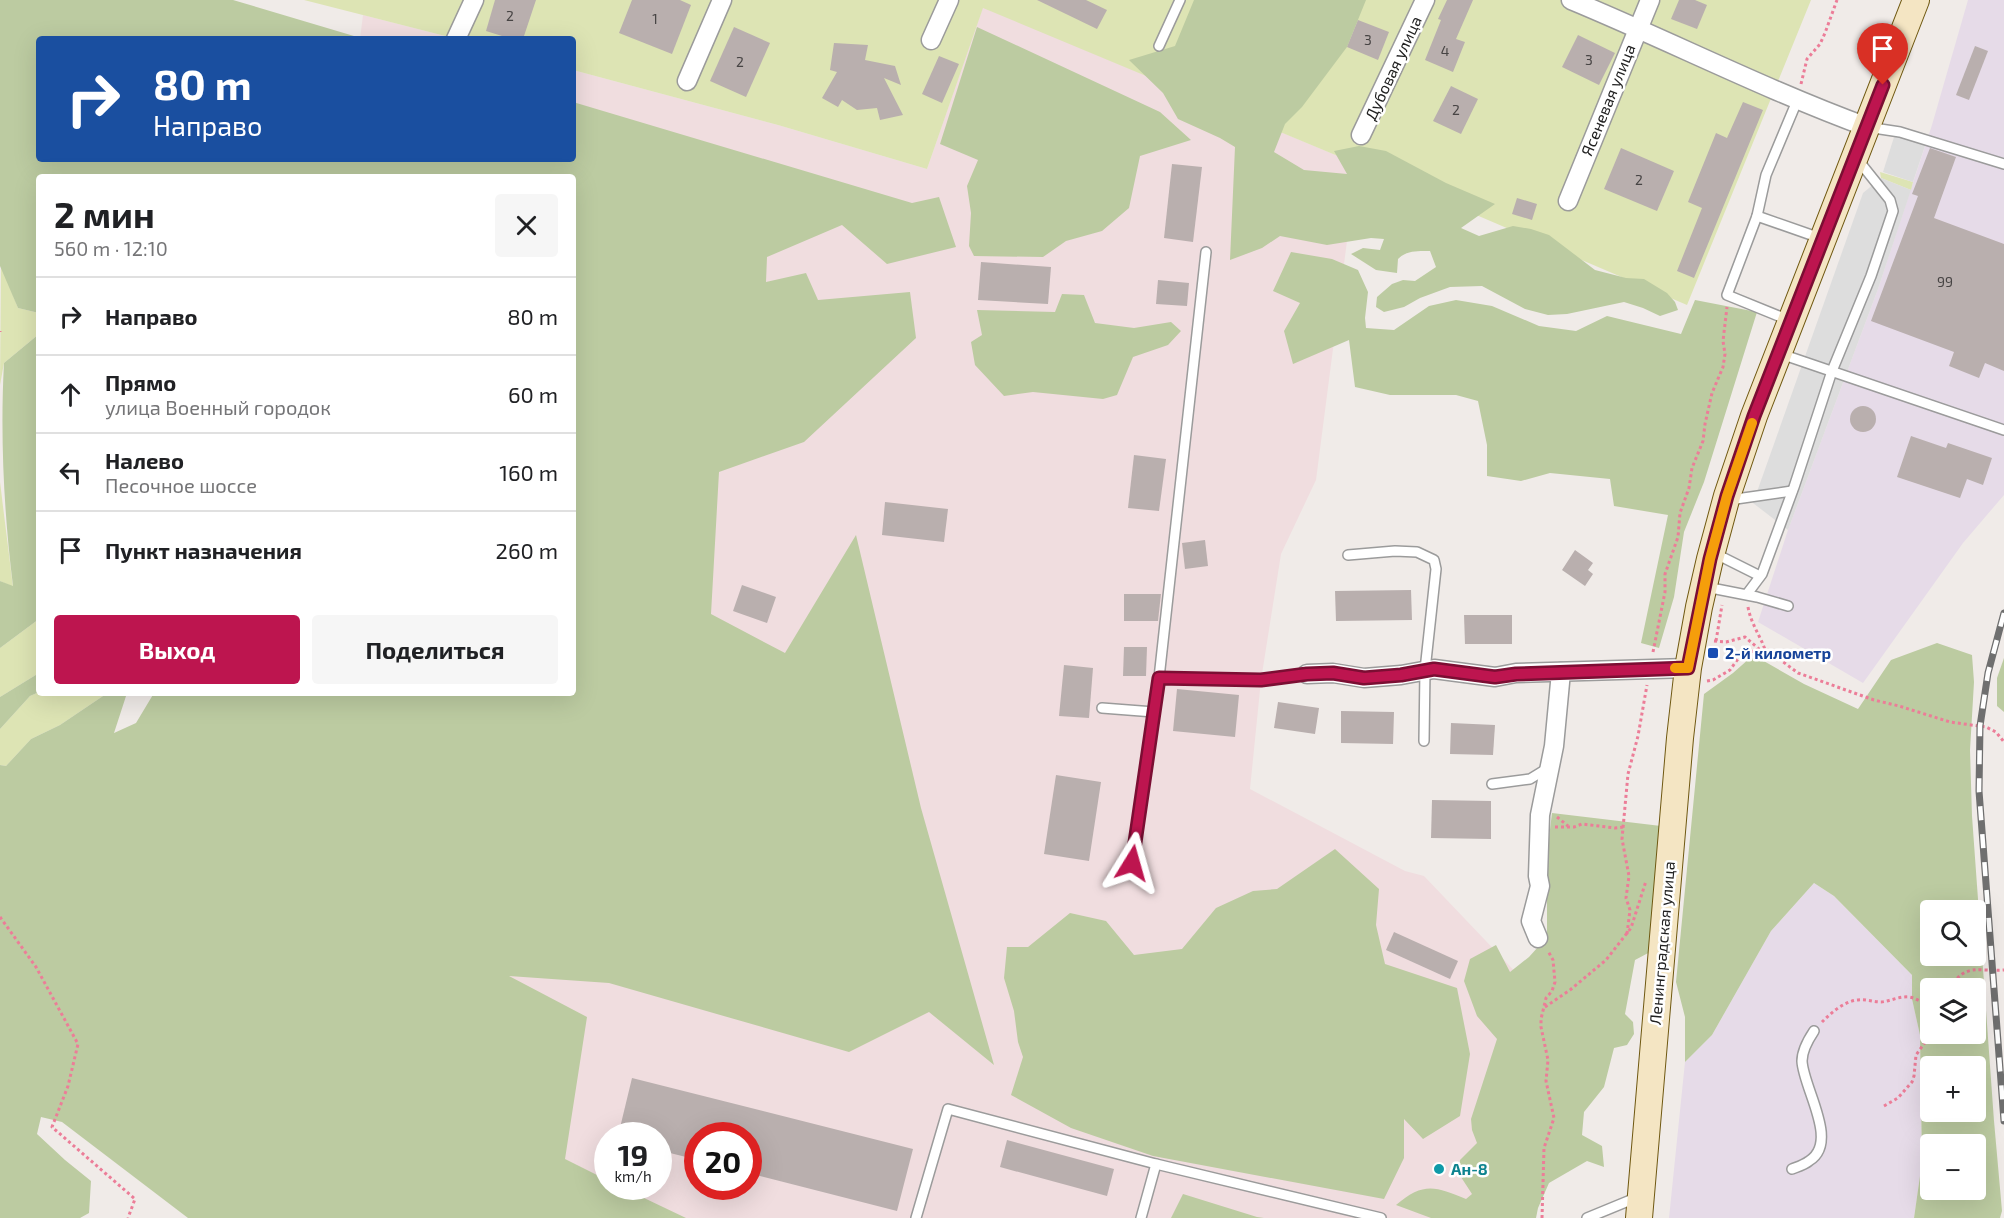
<!DOCTYPE html>
<html lang="ru">
<meta charset="utf-8">
<style>
:root{--surface:#fff;--page:#f6f6f6;--text:#202124;--muted:#757577;--line:#e0e0e0;--accent:#bd154f}
body{margin:0;font-family:"Exo 2",sans-serif;background:var(--page);color:var(--text);height:100vh;display:flex;flex-direction:column;font-size:22px;white-space:nowrap}
*{box-sizing:border-box;margin:0}
p{font-size:20px;color:var(--muted)}
.icon{flex:none;width:33px;height:33px;fill:none;stroke:currentColor;stroke-width:2;stroke-linecap:round;stroke-linejoin:round}
.map{position:relative;flex:1;overflow:hidden}
.panel{position:absolute;left:36px;top:174px;width:540px;height:522px;display:flex;flex-direction:column;background:var(--surface);border-radius:6px;box-shadow:0 6px 24px #0002}
.panel>*{flex:none}
.top-card{position:absolute;left:36px;top:36px;width:540px;height:126px;border-radius:6px;box-shadow:0 6px 24px #0002;background:#1a4fa0;color:#fff;overflow:hidden}
.tools{position:absolute;left:1920px;top:900px;display:grid;gap:12px}
.tools a{display:grid;place-items:center;width:66px;height:66px;border-radius:6px;background:var(--surface);box-shadow:0 6px 24px #0002;font-size:30px}
.speed{position:absolute;left:594px;top:1122px;display:flex;gap:12px;font-size:30px;font-weight:700;text-align:center}
.speed>*{display:grid;place-content:center;width:78px;height:78px;border-radius:50%;background:var(--surface);box-shadow:0 6px 24px #0002;line-height:1}
.speed small{font-size:15px;font-weight:400}
.speed .limit{border:9px solid #d22;background:#fff;color:#111}
.pin{position:absolute;display:grid;place-items:center;width:51px;height:51px;color:#fff;margin:-62px -26px;border-radius:50% 50% 50% 0;rotate:-45deg;box-shadow:0 0 6px #0007}
.pin .icon{rotate:45deg}
.me{position:absolute;width:66px;margin:-33px;rotate:8deg;stroke-linejoin:round;filter:drop-shadow(0 0 4px #0008)}
.turn{display:flex;align-items:center;gap:21px;height:126px;padding:0 18px;font-size:27px}
.turn .icon{width:78px;height:78px;stroke-width:2.5}
.turn b{display:block;font-size:42px;line-height:51px}
.round{display:grid;place-items:center;flex:none;width:63px;height:63px;border-radius:6px;background:var(--page)}
.summary{display:flex;align-items:center;justify-content:space-between;height:102px;padding:0 18px}
h1{font-size:36px;font-weight:700;line-height:45px}
.primary-button{display:flex;gap:12px;margin-top:auto;padding:12px 18px}
.primary-button a{flex:1;height:69px;border-radius:6px;background:var(--accent);color:#fff;font-size:24px;font-weight:700;line-height:69px;text-align:center}
.primary-button a+a{background:var(--page);color:var(--text)}
ul{padding:0;list-style:none}
li{display:flex;align-items:center;gap:18px;height:78px;padding:0 18px;border-top:2px solid var(--line)}
li div{flex:1}
li b{display:block;font-size:22px}
li em{font-style:normal}
.map>svg:first-child{display:block}
.industrial{fill:#e6dbe8}
.military{fill:#f0dddf;fill-rule:evenodd}
.grass{fill:#dde4b4}
.forest{fill:#bccba1;fill-rule:evenodd}
.parking{fill:#ddd}
.building{fill:#b9afae}
.lines{fill:none;stroke-linecap:round;stroke-linejoin:round}
.service-casing{stroke:#9b9b9b;stroke-width:12}
.minor-casing{stroke:#9b9b9b;stroke-width:21}
.secondary-casing{stroke:#6f5811;stroke-width:28}
.path{stroke:#ec7d98;stroke-width:3;stroke-dasharray:3 3;stroke-linecap:butt}
.service{stroke:#fff;stroke-width:9}
.minor{stroke:#fff;stroke-width:18}
.secondary{stroke:#f4e5c3;stroke-width:26}
.rail-casing{stroke:#6f6f6f;stroke-width:7}
.rail{stroke:#fff;stroke-width:4.5;stroke-dasharray:14;stroke-linecap:butt}
.route-casing{stroke:#7b0e33;stroke-width:15}
.route{stroke:#bd154f;stroke-width:10}
.slow{stroke:#f59e0b;stroke-width:10}
.transit-dot{fill:#1a4fb4;stroke:#fff;stroke-width:2}
.culture-dot{fill:#0f9aa8;stroke:#fff;stroke-width:2}
.labels{text-anchor:middle;stroke-width:5;stroke-linejoin:round;paint-order:stroke}
.number-label{font-size:14px;fill:#474444}
.street-label{font-size:16px;fill:#212121;stroke:#fff}
.transit-label{font-size:16px;font-weight:bold;fill:#164399;stroke:#fff;text-anchor:start}
.culture-label{font-size:16px;font-weight:bold;fill:#0d838f;stroke:#fff;text-anchor:start}
</style>
<div class="map">
<svg width="2004" height="1218" viewBox="0 0 2004 1218">
<rect width="100%" height="100%" fill="#f0ebe8"/>
<!-- industrial -->
<g class="industrial">
<polygon points="1968,0 2004,0 2004,495 1963,543 1863,683 1758,622 1788,530 1878,289 1932,125"/>
<polygon points="1814,883 1834,896 1912,975 1912,999 1920,1035 1922,1162 1914,1218 1669,1218 1685,1062 1712,1035 1771,931"/>
</g>
<!-- military -->
<g class="military">
<path d="M983,7l374,157 -41,316 -35,74 -20,126 -11,109 155,82 19,5 103,108 -10,234h-1329l385,-525v-623l205,55 149,44zM608,1136h50v50h-50zM698,1136h50v50h-50z"/>
<polygon points="363,15 457,39 360,39"/>
</g>
<!-- grass -->
<g class="grass">
<polygon points="304,0 1811,0 1687,305 1357,164 983,8 927,169 778,125 573,70 573,39 457,39"/>
<polygon points="1880,172 1913,182 1911,190 1881,178"/>
<polygon points="1,265 18,308 39,313 39,334 4,363 0,385"/>
<polygon points="0,482 13,587 0,581"/>
<polygon points="39,619 39,673 0,697 0,648"/>
<polygon points="39,692 104,693 103,696 60,725 31,739 6,766 0,765 0,729 30,696"/>
</g>
<!-- forest -->
<g class="forest">
<polygon points="0,0 233,0 364,39 39,39 39,159 573,159 573,102 912,203 939,197 956,247 887,264 842,225 767,257 766,282 806,273 818,300 910,292 916,338 804,442 719,472 711,614 785,653 856,535 921,808 994,1065 929,1012 849,1052 609,983 509,976 587,1017 565,1159 607,1180 608,1186 621,1187 686,1218 188,1218 62,1122 41,1117 37,1134 65,1160 91,1181 89,1213 80,1218 0,1218 0,765 6,766 31,739 60,725 103,696 104,693 127,693 114,733 136,723 154,693 573,693 573,177 39,177 39,313 18,308 0,266"/>
<path d="M1194,0h172l-19,47 -45,60 -17,17 -11,28 30,18 43,4 -13,-23 25,-5 27,5 60,32 49,21 -34,24 18,8 34,-10 18,3 18,6 46,35 31,8 18,1 23,14 8,9 3,8 -18,6 -17,-8 -19,-6 -57,12 -19,1 -23,-6 -43,-23 -32,1 -30,11 -16,9 -20,5 -8,-5 1,-10 15,-13 11,-4 12,1 21,-14 -6,-16c-12,0 -23,-1 -32,8l-1,14 -21,-3 -25,-16 12,-6 17,2 4,-11 -13,-1 -44,7 -47,-9 -18,12 -32,12 5,-113 -15,-9 -42,-19 -15,-26 -34,-33 46,-14z"/>
<polygon points="977,27 1160,112 1191,140 1140,156 1129,208 1102,231 1066,241 1043,257 974,256 969,246 971,213 967,186 978,160 940,144"/>
<polygon points="1291,252 1332,259 1358,270 1368,292 1365,318 1366,328 1394,330 1429,306 1456,300 1492,306 1539,326 1576,331 1607,316 1681,334 1695,300 1757,312 1704,482 1684,532 1674,597 1659,648 1641,643 1668,515 1614,506 1610,479 1550,473 1521,481 1487,476 1487,445 1478,401 1456,395 1390,395 1355,387 1349,340 1293,364 1284,331 1300,303 1273,291"/>
<polygon points="1062,294 1084,295 1095,323 1134,328 1171,322 1181,331 1168,345 1133,357 1117,395 1103,399 1033,392 1004,396 975,365 971,342 982,335 977,310 1055,312"/>
<path d="M39,334v285l-39,29v-67l13,5c-9,-72 -13,-150 -9,-223z"/>
<path d="M1937,643l35,12 2,27 -4,68 2,66 22,305 8,90 -2,7h-86l8,-56 -2,-127 -8,-36v-24l-78,-79 -20,-13 -43,48 -59,104 -27,27v-45l-9,-35 28,-288 29,-21 17,-15 12,2 42,24 54,25 33,-49zM1976,910v46h-46v-46zM1976,988v46h-46v-46zM1976,1066v46h-46v-46zM1930,1144h46v46h-46z"/>
<polygon points="2004,658 2004,712 1997,706 1997,678"/>
<polygon points="39,673 39,692 30,696 0,729 0,697"/>
<path d="M1552,813l109,13 -9,125 -17,9 -10,54 8,8 1,12 -7,11 -13,3 -10,39 -20,25 -2,23 20,11 2,21 -17,-6 -38,22 -11,25 -2,10h-105l-35,-13c27,-23 39,-19 70,-6l6,-5 -13,-20 1,-14 17,-17 -5,-13 -1,-11 26,-80 -20,-23 -13,-35 6,-22 26,-14 14,27 19,-15 18,-20v-47l-2,-19z"/>
<polygon points="1335,849 1379,889 1376,925 1385,964 1457,988 1470,1054 1460,1116 1423,1139 1404,1119 1404,1158 1384,1199 1153,1156 1071,1128 1011,1095 1023,1057 1018,1042 1014,1011 1004,978 1007,947 1028,947 1070,913 1106,921 1134,955 1182,949 1216,908 1253,891 1277,889"/>
<polygon points="1183,1194 1257,1217 1264,1218 1171,1218"/>
</g>
<!-- parking -->
<g class="parking">
<polygon points="1895,134 1926,143 1913,182 1883,172"/>
<polygon points="1881,178 1911,190 1878,289 1788,530 1753,503 1863,193"/>
</g>
<!-- building -->
<g class="building">
<polygon points="495,0 536,0 523,39 512,39 486,31"/>
<polygon points="632,0 680,0 691,5 672,54 619,33"/>
<polygon points="1037,0 1086,0 1107,10 1097,29"/>
<polygon points="1447,0 1473,0 1456,39 1465,42 1453,72 1425,60 1441,20 1438,19"/>
<polygon points="1679,0 1695,0 1707,5 1697,29 1671,19"/>
<polygon points="1358,20 1389,32 1378,60 1347,47"/>
<polygon points="734,27 770,43 746,97 710,81"/>
<polygon points="1578,35 1615,53 1599,85 1562,67"/>
<polygon points="834,43 868,45 865,60 895,66 901,85 884,78 903,115 880,120 877,108 857,110 842,100 838,107 822,98 837,72 830,70"/>
<polygon points="1975,46 1988,51 1969,100 1956,95"/>
<polygon points="939,56 959,64 942,103 922,94"/>
<polygon points="1451,86 1478,99 1461,134 1433,121"/>
<polygon points="1743,102 1763,110 1694,278 1677,271 1702,208 1688,202 1716,133 1727,138"/>
<polygon points="1621,148 1674,171 1657,211 1604,189"/>
<polygon points="1930,148 1956,157 1934,218 2004,244 2004,371 1985,363 1979,378 1949,366 1954,352 1871,321 1918,196 1912,194"/>
<polygon points="1172,164 1202,167 1193,242 1164,238"/>
<polygon points="1517,198 1537,204 1532,220 1512,214"/>
<polygon points="981,262 1051,267 1048,304 978,300"/>
<polygon points="1158,280 1189,283 1187,306 1156,304"/>
<circle cx="1863" cy="419" r="13"/>
<polygon points="1911,436 1946,448 1948,443 1992,458 1983,485 1967,479 1960,498 1897,477"/>
<polygon points="1134,455 1166,459 1159,511 1128,508"/>
<polygon points="885,502 948,509 944,542 882,535"/>
<polygon points="1205,540 1208,566 1185,569 1182,543"/>
<polygon points="1575,550 1593,563 1588,570 1593,574 1585,586 1562,570"/>
<polygon points="742,585 776,597 767,623 733,611"/>
<polygon points="1411,590 1412,620 1336,621 1335,591"/>
<polygon points="1124,594 1161,594 1158,621 1124,621"/>
<polygon points="1464,615 1512,615 1512,644 1465,644"/>
<polygon points="1124,647 1147,647 1146,676 1123,676"/>
<polygon points="1064,665 1093,668 1089,718 1059,716"/>
<polygon points="1177,689 1239,695 1235,737 1173,731"/>
<polygon points="1278,702 1319,708 1315,734 1274,728"/>
<polygon points="1341,711 1394,712 1393,744 1341,743"/>
<polygon points="1451,723 1495,725 1493,755 1450,754"/>
<polygon points="1056,775 1101,782 1089,861 1044,854"/>
<polygon points="1432,800 1491,801 1491,839 1431,838"/>
<polygon points="1394,932 1458,961 1450,979 1386,950"/>
<polygon points="632,1078 913,1149 897,1211 748,1173 748,1136 698,1136 698,1160 658,1150 658,1136 618,1136"/>
<polygon points="1007,1140 1114,1169 1107,1196 1000,1167"/>
</g>
<g class="lines">
<!-- service casing -->
<g class="service-casing">
<g id="service">
<polyline points="1159,46 1180,0"/>
<polyline points="1867,127 1900,132 2004,164"/>
<polyline points="1757,216 1766,175 1797,101"/>
<polyline points="1206,252 1159,678 1261,680 1307,674"/>
<polyline points="1791,321 1727,295 1757,216 1820,238"/>
<polyline points="1781,354 2004,430"/>
<polyline points="1729,500 1792,491"/>
<polyline points="1714,553 1760,576"/>
<polyline points="1348,555 1395,551 1417,552 1434,560 1436,569 1425,670 1424,741"/>
<polyline points="1706,587 1757,597 1788,606"/>
<polyline points="1747,594 1762,574 1794,487 1832,371 1871,276 1893,211 1890,200 1858,160"/>
<polyline points="1102,708 1154,712"/>
<polyline points="1492,784 1530,779 1548,768"/>
<polyline points="1132,863 1159,678"/>
<path d="M1792,1169c5,-2 12,-4 17,-8 31,-19 -6,-73 -7,-100 0,-11 6,-21 12,-30"/>
<polyline points="916,1218 948,1109 1156,1164 1381,1218"/>
<polyline points="1141,1218 1156,1164"/>
<polyline points="1587,1218 1638,1197"/>
</g>
</g>
<!-- minor casing -->
<g class="minor-casing">
<g id="minor">
<path d="M1571,0c99,41 195,90 296,127"/>
<polyline points="456,39 474,0"/>
<polyline points="931,40 949,0"/>
<polyline points="687,81 722,0"/>
<polyline points="1361,135 1425,0"/>
<polyline points="1568,201 1650,0"/>
<polyline points="1307,674 1333,673 1364,678 1401,675 1434,669 1495,677 1516,673 1688,668"/>
<polyline points="1538,938 1531,921 1540,886 1538,876 1540,815 1554,746 1561,672"/>
</g>
</g>
<!-- secondary casing -->
<g class="secondary-casing">
<polyline id="secondary" points="1639,1218 1680,738 1688,668 1699,607 1710,559 1727,496 1754,416 1916,0"/>
</g>
<!-- path -->
<g class="path">
<polyline points="1801,84 1807,59 1820,44 1825,33 1837,0"/>
<polyline points="0,331 0,332"/>
<path d="M1748,607c3,17 12,28 18,45"/>
<polyline points="1714,641 1726,642 1745,637 1759,649 1774,655 1798,673 1874,700 1899,706 1950,722 1986,727 1996,732 2004,742"/>
<polyline points="1716,641 1722,605"/>
<polyline points="1653,652 1665,592 1665,574 1678,537 1680,513 1689,488 1692,468 1703,441 1705,424 1712,393 1723,367 1725,354 1723,341 1727,307"/>
<polyline points="1707,681 1713,680 1730,670 1740,656 1759,649"/>
<polyline points="1557,817 1568,826"/>
<polyline points="1555,827 1574,827 1582,824 1615,828 1624,827"/>
<polyline points="0,917 36,967 78,1044 68,1086 52,1127 135,1199 128,1218"/>
<polyline points="1627,934 1630,910 1626,898 1629,876 1622,839 1628,774 1638,736 1647,685"/>
<path d="M1950,988c16,-26 28,-16 54,-18"/>
<polyline points="1545,1007 1570,990 1606,960 1631,928 1646,881"/>
<path d="M1822,1022c9,-9 22,-21 36,-22 8,-1 15,2 23,2 10,-1 18,-6 28,-5 8,1 13,7 21,7"/>
<polyline points="1884,1106 1898,1098 1912,1082 1914,1076 1916,1055 1931,1034"/>
<polyline points="1542,1218 1544,1148 1554,1118 1546,1081 1548,1060 1541,1027 1541,1019 1546,998 1552,991 1555,982 1553,960 1548,951"/>
</g>
<!-- service -->
<use href="#service" class="service"/>
<!-- minor -->
<use href="#minor" class="minor"/>
<!-- secondary -->
<use href="#secondary" class="secondary"/>
<!-- rail casing -->
<g class="rail-casing">
<polyline id="rail" points="2004,613 1988,673 1980,726 1979,791 2004,1121"/>
</g>
<!-- rail -->
<use href="#rail" class="rail"/>
</g>
<g class="lines">
<!-- route casing -->
<g class="route-casing">
<polyline id="route" points="1132,863 1159,678 1261,680 1307,674 1333,673 1364,678 1401,675 1434,669 1495,677 1516,674 1688,668 1710,559 1727,496 1754,416 1883,85"/>
</g>
<!-- route -->
<use href="#route" class="route"/>
<!-- slow -->
<polyline class="slow" points="1675,668 1688,668 1710,559 1727,496 1752,423"/>
</g>
<!-- markers -->
<rect class="transit-dot" x="1707" y="647" width="12" height="12" rx="3"/>
<circle class="culture-dot" cx="1439" cy="1169" r="6"/>
<g class="labels">
<!-- number labels -->
<g class="number-label">
<text x="510" y="21">2</text>
<text x="655" y="24">1</text>
<text x="1368" y="45">3</text>
<text x="1445" y="56">4</text>
<text x="1589" y="65">3</text>
<text x="740" y="67">2</text>
<text x="1456" y="115">2</text>
<text x="1639" y="185">2</text>
<text x="1945" y="287">99</text>
</g>
<!-- street labels -->
<g class="street-label">
<text transform="translate(1393 68) rotate(-65)" y="6">Дубовая улица</text>
<text transform="translate(1608 100) rotate(-68)" y="6">Ясеневая улица</text>
<text transform="translate(1662 943) rotate(-85)" y="6">Ленинградская улица</text>
</g>
<!-- transit labels -->
<g class="transit-label">
<text x="1725" y="659">2-й километр</text>
</g>
<!-- culture labels -->
<g class="culture-label">
<text x="1451" y="1175">Ан-8</text>
</g>
</g>
</svg>
<div class="tools">
<a><svg class="icon" aria-label="search" viewBox="0 0 24 24"><circle cx="10" cy="10" r="6"/><path d="M15 15l6 6"/></svg></a>
<a><svg class="icon" aria-label="layers" viewBox="0 0 24 24"><path d="M12 4l9 5-9 5-9-5zM3 14l9 5 9-5"/></svg></a>
<a>+</a>
<a>−</a>
</div>
<div class="speed"><div>19<small>km/h</small></div><div class="limit">20</div></div>
<div class="pin" style="left:1883px;top:85px;background:#d93025"><svg class="icon" aria-label="arrive" viewBox="0 0 24 24"><path d="M6 21V4h12l-3 4 3 4H6"/></svg></div>
<svg class="me" style="left:1132px;top:863px" viewBox="-20 -20 40 40"><path d="M0-17L14 15 0 8-14 15z" fill="#bd154f" stroke="#fff" stroke-width="4"/></svg>
<div class="top-card">
<div class="turn"><svg class="icon" aria-label="right" viewBox="0 0 24 24"><path d="M7 20v-9h11M14 6l5 5-5 5"/></svg><div><b>80 m</b>Направо</div></div>
</div>
<section class="panel">
<div class="summary"><div><h1>2 мин</h1><p>560 m · 12:10</p></div><a class="round"><svg class="icon" aria-label="close" viewBox="0 0 24 24"><path d="M6 6l12 12M18 6L6 18"/></svg></a></div>
<ul>
<li><svg class="icon" aria-label="right" viewBox="0 0 24 24"><path d="M7 20v-9h11M14 6l5 5-5 5"/></svg><div><b>Направо</b></div><em>80 m</em></li>
<li><svg class="icon" aria-label="ahead" viewBox="0 0 24 24"><path d="M12 20V5M6 11l6-6 6 6"/></svg><div><b>Прямо</b><p>улица Военный городок</p></div><em>60 m</em></li>
<li><svg class="icon" aria-label="left" viewBox="0 0 24 24"><path d="M17 20v-9H6M10 6l-5 5 5 5"/></svg><div><b>Налево</b><p>Песочное шоссе</p></div><em>160 m</em></li>
<li><svg class="icon" aria-label="arrive" viewBox="0 0 24 24"><path d="M6 21V4h12l-3 4 3 4H6"/></svg><div><b>Пункт назначения</b></div><em>260 m</em></li>
</ul>
<div class="primary-button"><a>Выход</a><a>Поделиться</a></div>
</section>
</div>
